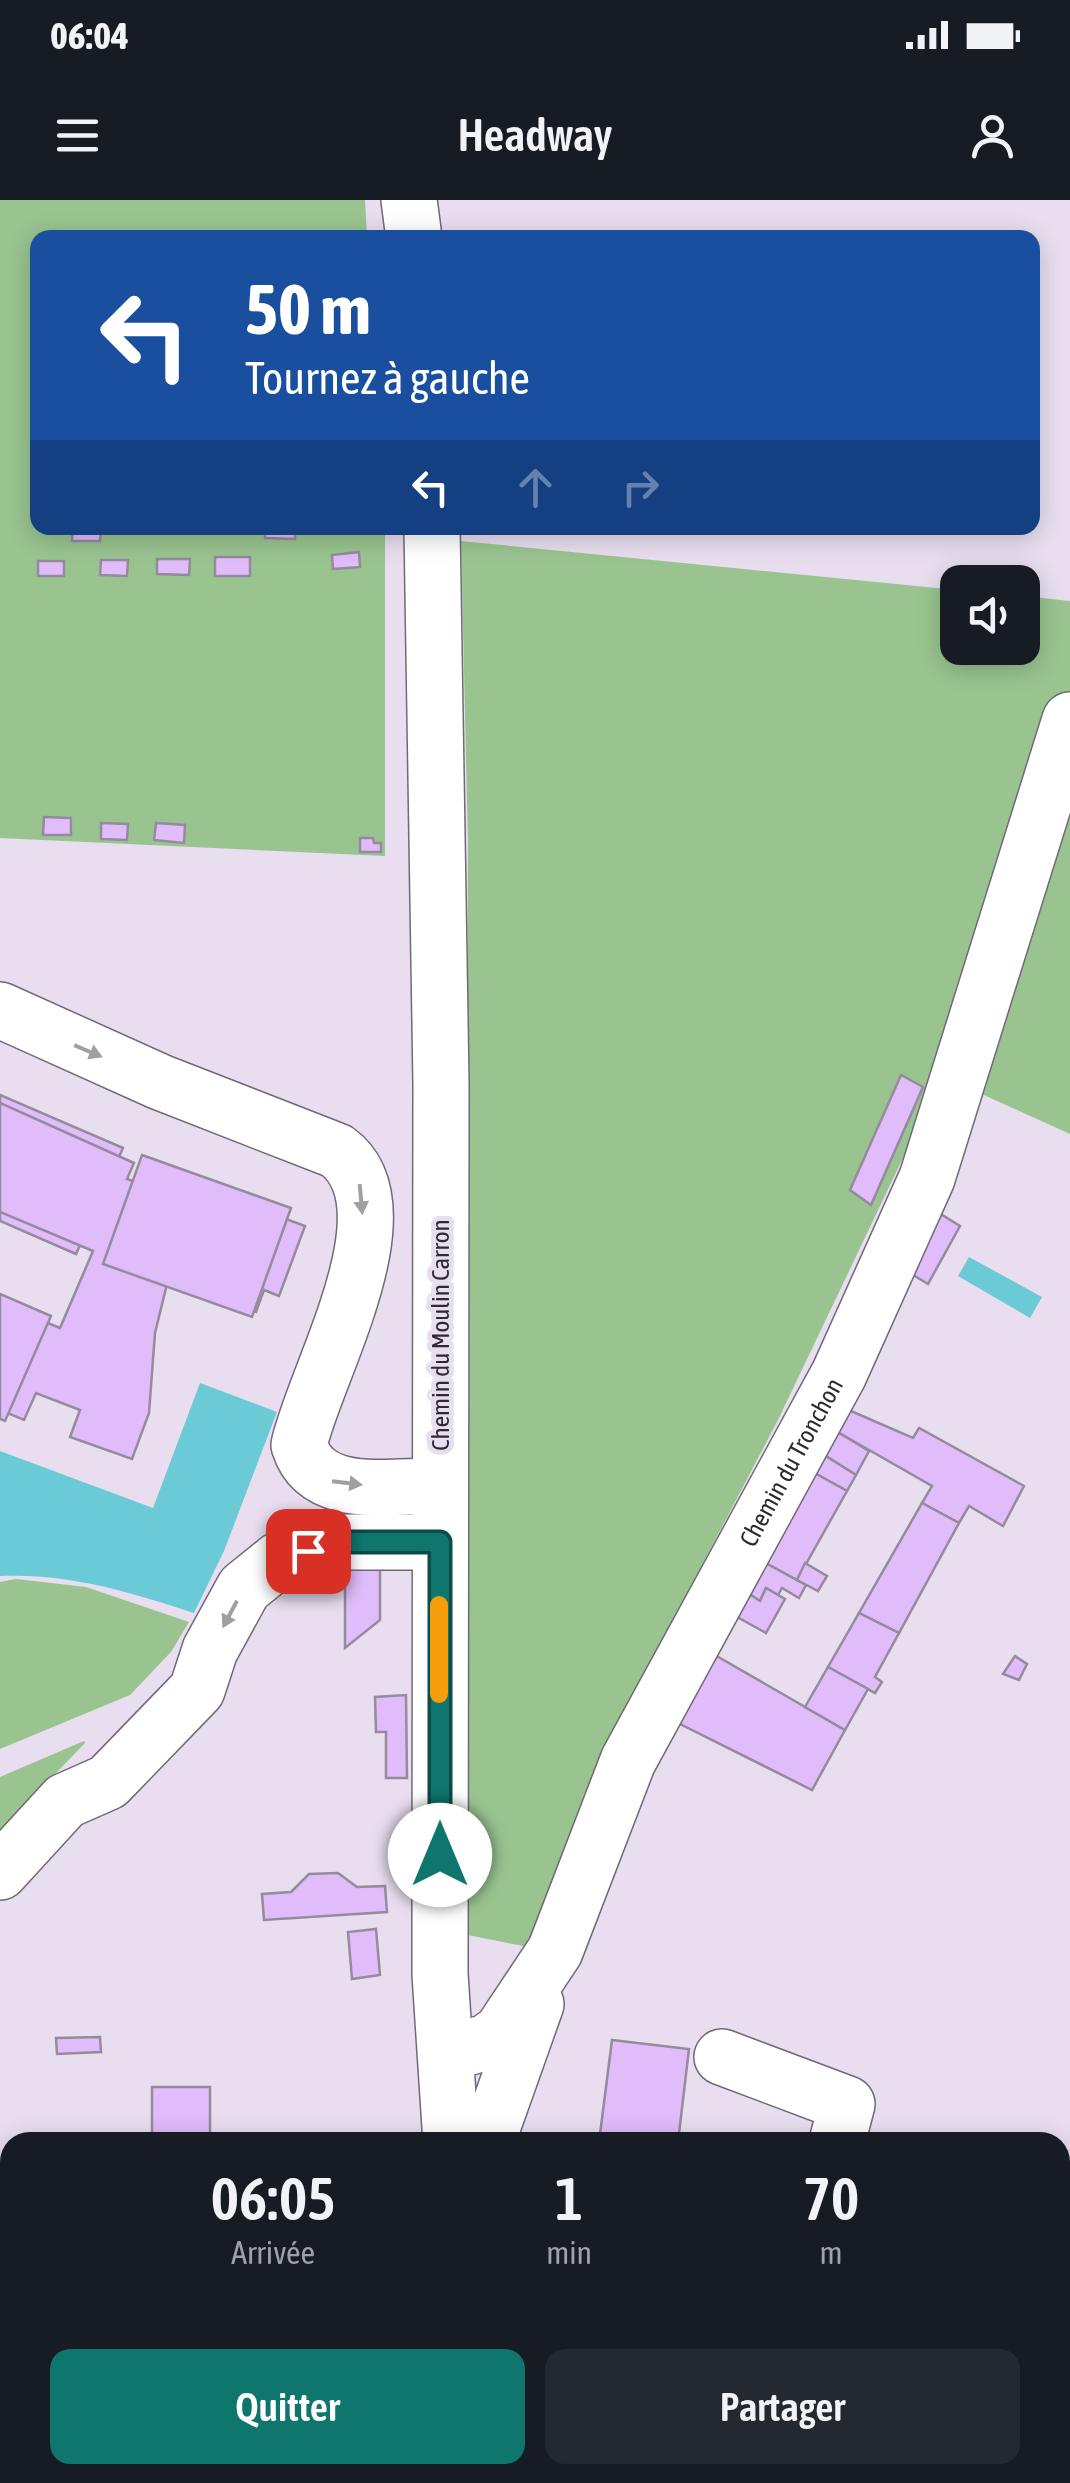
<!DOCTYPE html>
<html lang="fr">
<meta charset="utf-8">
<style>
:root{--surface:#171b24;--page:#242831;--text:#f1f3f6;--muted:#9ea1a6;--accent:#0f766e}
body{margin:0;font-family:"Asap Condensed",sans-serif;background:var(--page);color:var(--text);height:100vh;display:flex;flex-direction:column;font-size:38px;white-space:nowrap}
*{box-sizing:border-box;margin:0}
p{font-size:32px;color:var(--muted)}
.icon{flex:none;width:55px;height:55px;fill:none;stroke:currentColor;stroke-width:2;stroke-linecap:round;stroke-linejoin:round}
.map{position:relative;flex:1;overflow:hidden}
.side{position:absolute;left:0px;top:1932px;width:1070px;height:352px;display:flex;flex-direction:column;background:var(--surface);border-radius:30px 30px 0 0;box-shadow:0 5px 25px #0003}
.side>*{flex:none}
.banner{position:absolute;left:30px;top:30px;width:1010px;height:305px;border-radius:20px;box-shadow:0 5px 25px #0003;background:#1a4fa0;color:#fff;overflow:hidden}
.tools{position:absolute;left:940px;top:365px;display:grid;gap:20px}
.tools a{display:grid;place-items:center;width:100px;height:100px;border-radius:20px;background:var(--surface);box-shadow:0 5px 25px #0003;font-size:50px}
.pin{position:absolute;display:grid;place-items:center;width:85px;height:85px;color:#fff;margin:-42px;border-radius:20px;box-shadow:0 5px 15px #0006}
.me{position:absolute;width:110px;margin:-55px;rotate:0deg;stroke-linejoin:round;filter:drop-shadow(0 0 8px #0008)}
.turn{display:flex;align-items:center;gap:35px;height:210px;padding:0 50px;font-size:45px}
.turn .icon{width:130px;height:130px;stroke-width:2.5}
.turn b{display:block;font-size:70px;line-height:85px}
.lanes{display:flex;align-items:center;height:95px;padding:0 50px;background:#0003;justify-content:center;gap:50px;direction:ltr}
.lanes .off{opacity:.35}
.eta{display:flex;justify-content:space-evenly;align-items:center;height:170px;text-align:center}
.eta b{font-size:60px;font-weight:600;line-height:70px}
.cta{display:flex;gap:20px;margin-top:auto;padding:20px 50px}
.cta a{flex:1;height:115px;border-radius:20px;background:var(--accent);color:#fff;font-size:40px;font-weight:600;line-height:115px;text-align:center}
.cta a+a{background:var(--page);color:var(--text)}
.status{display:flex;justify-content:space-between;align-items:center;height:70px;padding:0 50px;background:var(--surface);direction:ltr}
.status svg{height:28px;fill:currentColor}
header{display:flex;justify-content:space-between;align-items:center;height:130px;padding:0 50px;background:var(--surface);font-size:45px;font-weight:600}
.map>svg:first-child{display:block}
.green{fill:#99c490}
.water{fill:#6acbd7}
.building{fill:#e0bcfa;stroke:#948b9b;stroke-width:2.5}
.lines{fill:none;stroke-linecap:round;stroke-linejoin:round}
.minor-casing{stroke:#726978;stroke-width:58}
.minor{stroke:#fff;stroke-width:55}
.oneway{fill:#a09fa2}
.route-casing{stroke:#0a4d48;stroke-width:25}
.route{stroke:#0f766e;stroke-width:18}
.slow{stroke:#f59e0b;stroke-width:18}
.labels{text-anchor:middle;stroke-width:10;stroke-linejoin:round;paint-order:stroke}
.street-label{font-size:25px;fill:#2d2930;stroke:#e8deef}
</style>
<div class="status"><b>06:04</b><svg viewBox="0 0 49 12"><path d="M0 12V9h3v3zM5 12V6h3v6zM10 12V3h3v9zM15 12V0h3v12zM26 1h20v11H26zM47 4h2v5h-2z"/></svg></div>
<header><svg class="icon" aria-label="menu" viewBox="0 0 24 24"><path d="M4 6h16M4 12h16M4 18h16"/></svg>Headway<svg class="icon" aria-label="person" viewBox="0 0 24 24"><circle cx="12" cy="8" r="4"/><path d="M4 21q1-7 8-7t8 7"/></svg></header>
<div class="map">
<svg width="1070" height="2283" viewBox="0 0 1070 2283">
<rect width="100%" height="100%" fill="#e8deef"/>
<!-- green -->
<g class="green">
<polygon points="0,0 365,0 367,37 38,38 38,328 385,328 385,656 0,638"/>
<polygon points="461,341 957,390 958,448 1022,448 1023,396 1070,401 1070,934 942,876 778,1220 627,1508 533,1748 463,1734 468,643"/>
<polygon points="16,1379 86,1387 189,1422 171,1452 130,1495 0,1549 0,1382"/>
<polygon points="84,1541 85,1543 0,1631 0,1577"/>
</g>
<!-- water -->
<g class="water">
<polygon points="969,1057 1042,1097 1030,1118 958,1076"/>
<path d="M200,1183l77,29 -53,139 -30,62c-64,-21 -126,-40 -194,-37v-125l153,57z"/>
</g>
<!-- building -->
<g class="building">
<polygon points="73,328 101,328 100,341 72,341"/>
<polygon points="265,328 295,328 295,339 265,338"/>
<polygon points="359,352 360,367 333,369 332,355"/>
<rect x="215" y="357" width="35" height="19"/>
<polygon points="157,359 190,359 189,375 157,374"/>
<polygon points="101,360 128,360 127,376 100,375"/>
<rect x="38" y="361" width="26" height="15"/>
<polygon points="44,617 71,618 71,635 43,635"/>
<polygon points="101,623 128,624 127,640 101,639"/>
<polygon points="156,623 185,625 184,643 154,640"/>
<polygon points="360,638 373,638 374,643 381,643 381,652 360,652"/>
<polygon points="901,875 923,887 871,1005 850,990"/>
<polygon points="0,895 123,948 76,1054 0,1021"/>
<polygon points="0,903 134,963 127,979 164,992 170,976 305,1026 279,1096 264,1090 256,1112 168,1080 155,1133 149,1213 132,1259 70,1237 80,1210 36,1193 24,1220 0,1210 0,1103 60,1128 93,1051 0,1012"/>
<polygon points="142,955 291,1008 252,1117 103,1064"/>
<polygon points="931,1008 960,1026 928,1084 905,1070"/>
<polygon points="0,1094 51,1116 5,1221 0,1219"/>
<polygon points="844,1208 913,1238 919,1228 1024,1286 1003,1326 969,1306 959,1323 922,1303 932,1286 834,1230"/>
<polygon points="834,1230 869,1251 856,1275 821,1253"/>
<polygon points="821,1253 856,1275 847,1291 811,1271"/>
<polygon points="811,1271 847,1291 797,1380 760,1360"/>
<polygon points="922,1303 959,1323 899,1433 859,1413"/>
<polygon points="345,1354 380,1354 380,1420 345,1448"/>
<polygon points="760,1360 806,1385 799,1398 782,1388 778,1395 766,1388 760,1401 743,1390"/>
<polygon points="805,1363 827,1376 818,1391 797,1380"/>
<polygon points="766,1388 785,1399 766,1433 730,1413 743,1390 760,1401"/>
<polygon points="859,1413 899,1433 875,1477 882,1482 875,1493 828,1467"/>
<polygon points="708,1451 845,1530 812,1590 670,1519"/>
<polygon points="1015,1456 1027,1464 1019,1480 1003,1474"/>
<polygon points="828,1467 868,1489 845,1530 805,1507"/>
<polygon points="406,1495 407,1578 386,1578 386,1532 376,1532 375,1497"/>
<polygon points="338,1673 357,1687 385,1686 387,1712 264,1720 262,1694 291,1692 309,1674"/>
<polygon points="376,1729 380,1775 352,1779 348,1732"/>
<polygon points="100,1837 101,1852 57,1854 56,1838"/>
<polygon points="612,1840 689,1849 678,1942 599,1942"/>
<rect x="152" y="1887" width="58" height="55"/>
<polygon points="1060,2004 1070,2007 1070,2093 1061,2126"/>
<polygon points="874,2275 968,2275 973,2283 863,2283"/>
</g>
<g class="lines">
<!-- minor casing -->
<g class="minor-casing">
<g id="minor">
<polyline points="409,0 414,38"/>
<polyline points="432,328 441,884 440,1774 451,1942"/>
<path d="M0,810l160,72 177,69c76,56 -23,224 -38,294 18,57 91,40 141,41"/>
<polyline points="0,1672 65,1601 108,1582 197,1490 210,1450 244,1388 280,1359 335,1342 439,1342"/>
<path id="s1" d="M449,1853l38,-11 14,-10 54,-81 73,-190 211,-387 88,-196 143,-458"/>
<polyline points="722,1857 847,1904 837,1942"/>
<polyline points="487,1942 536,1804"/>
<polyline points="1060,2266 1070,2274"/>
<polyline points="476,2275 476,2283"/>
<polyline points="645,2275 651,2283"/>
</g>
</g>
<!-- minor -->
<use href="#minor" class="minor"/>
</g>
<!-- one-way arrows -->
<defs><path id="oneway-solid" d="M-6-.8H1V-3.2L6.5 0L1 3.2V.8H-6Z" transform="scale(2.5)"/></defs>
<g class="oneway">
<use href="#oneway-solid" transform="translate(88 851) rotate(23)"/>
<use href="#oneway-solid" transform="translate(361 999) rotate(85)"/>
<use href="#oneway-solid" transform="translate(347 1283) rotate(7)"/>
<use href="#oneway-solid" transform="translate(230 1414) rotate(118)"/>
</g>
<g class="lines">
<!-- route casing -->
<g class="route-casing">
<polyline id="route" points="308,1351 336,1342 440,1342 440,1655"/>
</g>
<!-- route -->
<use href="#route" class="route"/>
<!-- slow -->
<polyline class="slow" points="439,1405 439,1494"/>
</g>
<g class="labels">
<!-- street labels -->
<g class="street-label">
<text transform="translate(440 1135) rotate(-90)" y="9">Chemin du Moulin Carron</text>
<text dy="9" stroke="none"><textPath href="#s1" startOffset="698">Chemin du Tronchon</textPath></text>
</g>
</g>
</svg>
<div class="tools">
<a><svg class="icon" aria-label="sound" viewBox="0 0 24 24"><path d="M4 9h4l5-4v14l-5-4H4zM17 9q2 3 0 6"/></svg></a>
</div>
<div class="pin" style="left:308px;top:1351px;background:#d93025"><svg class="icon" aria-label="arrive" viewBox="0 0 24 24"><path d="M6 21V4h12l-3 4 3 4H6"/></svg></div>
<svg class="me" style="left:440px;top:1655px" viewBox="-20 -20 40 40"><circle r="19" fill="#fff"/><path d="M0-13L10 11 0 6-10 11z" fill="#0f766e"/></svg>
<div class="banner">
<div class="turn"><svg class="icon" aria-label="left" viewBox="0 0 24 24"><path d="M17 20v-9H6M10 6l-5 5 5 5"/></svg><div><b>50 m</b>Tournez à gauche</div></div>
<div class="lanes"><svg class="icon" aria-label="left" viewBox="0 0 24 24"><path d="M17 20v-9H6M10 6l-5 5 5 5"/></svg><svg class="icon off" aria-label="ahead" viewBox="0 0 24 24"><path d="M12 20V5M6 11l6-6 6 6"/></svg><svg class="icon off" aria-label="right" viewBox="0 0 24 24"><path d="M7 20v-9h11M14 6l5 5-5 5"/></svg></div>
</div>
<section class="side">
<div class="eta">
<div><b>06:05</b><p>Arrivée</p></div>
<div><b>1</b><p>min</p></div>
<div><b>70</b><p>m</p></div>
</div>
<div class="cta"><a>Quitter</a><a>Partager</a></div>
</section>
</div>
